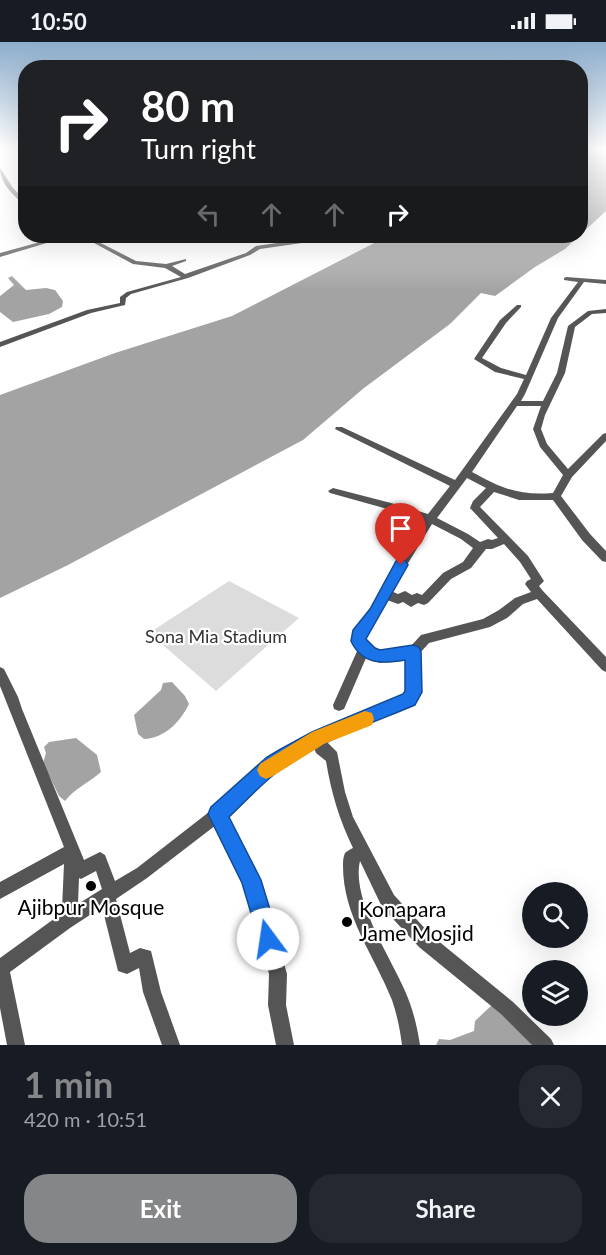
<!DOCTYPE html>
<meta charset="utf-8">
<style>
:root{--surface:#171b24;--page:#242831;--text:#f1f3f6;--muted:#9ea1a6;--accent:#858687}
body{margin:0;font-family:Lato,sans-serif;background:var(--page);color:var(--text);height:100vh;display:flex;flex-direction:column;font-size:22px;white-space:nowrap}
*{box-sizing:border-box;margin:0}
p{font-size:20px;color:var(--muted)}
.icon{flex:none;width:33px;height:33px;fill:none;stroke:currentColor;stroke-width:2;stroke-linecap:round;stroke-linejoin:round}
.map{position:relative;height:1003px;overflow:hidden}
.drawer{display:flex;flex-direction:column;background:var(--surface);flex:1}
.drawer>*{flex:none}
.hud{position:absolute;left:18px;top:18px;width:570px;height:183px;border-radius:24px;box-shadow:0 6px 24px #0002;background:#202124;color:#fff;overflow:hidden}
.fabs{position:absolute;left:522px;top:840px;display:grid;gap:12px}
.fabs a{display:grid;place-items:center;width:66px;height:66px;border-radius:50%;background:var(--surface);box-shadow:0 6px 24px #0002;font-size:30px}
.pin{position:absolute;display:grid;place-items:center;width:51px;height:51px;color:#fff;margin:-62px -26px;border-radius:50% 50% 50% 0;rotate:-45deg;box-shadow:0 0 6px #0007}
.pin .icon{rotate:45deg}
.me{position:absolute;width:66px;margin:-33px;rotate:346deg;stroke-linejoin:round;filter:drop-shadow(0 0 4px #0008)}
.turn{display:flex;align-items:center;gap:21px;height:126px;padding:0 24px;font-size:27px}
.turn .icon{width:78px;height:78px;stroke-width:2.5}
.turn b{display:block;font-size:42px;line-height:51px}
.lanes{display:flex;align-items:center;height:57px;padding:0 24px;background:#0003;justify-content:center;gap:30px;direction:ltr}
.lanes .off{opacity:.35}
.round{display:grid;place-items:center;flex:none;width:63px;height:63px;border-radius:24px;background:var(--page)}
.head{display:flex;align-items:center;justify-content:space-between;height:102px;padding:0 24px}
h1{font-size:36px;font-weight:700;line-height:45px;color:var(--accent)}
.primary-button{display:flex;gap:12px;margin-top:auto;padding:12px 24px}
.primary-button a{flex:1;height:69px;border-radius:24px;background:var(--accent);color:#fff;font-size:24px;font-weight:700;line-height:69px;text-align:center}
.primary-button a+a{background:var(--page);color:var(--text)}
.status{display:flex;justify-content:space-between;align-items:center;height:42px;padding:0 30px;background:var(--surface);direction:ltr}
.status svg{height:16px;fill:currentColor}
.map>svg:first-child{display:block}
.green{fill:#dcdcdc}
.water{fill:#a3a3a3}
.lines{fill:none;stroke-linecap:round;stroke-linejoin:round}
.minor{fill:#555;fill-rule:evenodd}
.route{fill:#1a73e8;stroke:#114b97;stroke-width:1.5}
.slow{fill:#f59e0b}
.poi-dot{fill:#000;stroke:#fff;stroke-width:2}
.labels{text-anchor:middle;stroke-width:4.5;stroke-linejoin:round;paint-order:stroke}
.park-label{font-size:18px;fill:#333;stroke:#fff}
.near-poi-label{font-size:21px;fill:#000;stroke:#fff}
</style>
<div class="status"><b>10:50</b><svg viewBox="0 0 49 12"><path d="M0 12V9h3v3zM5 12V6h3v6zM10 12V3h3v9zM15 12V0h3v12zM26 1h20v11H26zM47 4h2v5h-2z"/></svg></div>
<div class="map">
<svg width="606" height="1003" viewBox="0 0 606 1003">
<rect width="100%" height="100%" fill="#fff"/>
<!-- green -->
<polygon class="green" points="229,539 299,576 216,649 149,591"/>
<!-- water -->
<g class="water">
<polygon points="581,108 606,108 606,169 581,192"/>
<polygon points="388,194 579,194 565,207 535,225 495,254 481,251 450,282 364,346 303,398 68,523 0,556 0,353 115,311 232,274"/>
<polygon points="12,234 26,248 46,246 55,248 63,259 62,265 49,272 13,280 0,270 0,254 14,243 8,236"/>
<path d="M172,640l13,14 4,8c-9,18 -24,34 -45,35l-6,-5 -4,-19 27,-25 2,-7z"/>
<path d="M76,696l21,17 4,17c-12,11 -26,16 -36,29l-6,-5 -16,-33 3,-10 -2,-6 5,-5z"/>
<polygon points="493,962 529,997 532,1003 436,1003 439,997 450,998 474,989 475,979"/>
</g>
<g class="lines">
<!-- minor -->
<g class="minor">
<path d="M0,126l13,20 13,13v4c-12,-8 -26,-22 -26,-37z"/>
<polygon points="62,194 70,194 0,215 0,211"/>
<polygon points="81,194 87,194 136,219 166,222 186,217 186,219 172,224 185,232 246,211 256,204 298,198 303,194 309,194 302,201 260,207 250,213 188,236 131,252 126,256 125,263 91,271 0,305 0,300 87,268 120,261 120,255 127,250 181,235 165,226 133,222"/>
<path d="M566,235l40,3v4l-22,-2 -26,36 -33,76 -4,7h22l14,-28 11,-47 20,-15 18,-2v4l-14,1 -17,13 -10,46 -20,42 -4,14 6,15 21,25 35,-35 3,-1v8l-34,36 -11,19 29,38 16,17v11l-4,-1 -20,-21 -29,-40h-34l-25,-8 -14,15 48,49 16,25 -5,5 4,5 63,66v15l-4,-2 -65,-71 -14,5 -16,14 -17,9 -61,16 -10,11 1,38 -6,12 -88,37 11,11 8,40 8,25 41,78 37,40 82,67 38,37 3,6h-22l-31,-31 -82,-67 -37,-40 -22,-46c-9,38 30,95 45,130 8,18 12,35 15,54h-18c-2,-16 -5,-30 -10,-45 -18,-45 -49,-84 -49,-134 0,-4 0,-9 2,-13 1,-1 7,-5 8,-5 -14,-29 -22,-56 -27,-87l-10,-8 -2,-5 -35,20 -52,47 30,59 10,30 20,70 -1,31 8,40h-18l-8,-40 1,-31 -18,-70 -7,-21 -28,-58 -69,53 -31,21 14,54 10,-5 11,3 10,41 19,53h-18l-19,-53 -4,-24 -12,6 -9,-3 -16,-64 -32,21 -60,44 15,73h-18l-7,-37v-50l58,-42 4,-7 2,-45 -64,35v-17l64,-35 -64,-161v-19l4,2 14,28 4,12 62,151 16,-8 5,3 10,26 22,-13 72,-56 60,-54 44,-25 91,-37 4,-5 -1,-33 -27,5 -14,-5 -22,51 -5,2 -5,-2 -1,-4 25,-56 -5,-8 2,-10 16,-21 12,-26 41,-63 -33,-11 -61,-17 -2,-2 5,-3 58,15 37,11 22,-28 -115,-57 1,-2h6l113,53 62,-86 7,-15 -29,-7 -21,-13 26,-39 17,-15h4v2l-15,16 -24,35 19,10 25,7 25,-57 27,-36 -14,-2v-2zM517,364h24l-8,23 7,18 23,28 -10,18c-34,3 -52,-5 -81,-21zM467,436l19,10 -13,13 -3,7 28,30 -6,2 -4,-1 -8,3 -12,-8 -31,-16zM432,482l29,15 12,9 -10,14 -20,11 -21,22 -5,-2 -5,2 -7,-4 -7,3 -7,-3zM504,502l16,18 11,17 -4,2 -2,3 6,8 -16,6 -16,12 -16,9 -62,16 -11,12 -30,4 -6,-1 -9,-11v-3l14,-20 8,-16 11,4 5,-2 8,5 7,-4 6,2 4,-2 23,-24 20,-11 15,-19h6zM96,829l6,18 -24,15 1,-26 2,1z"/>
</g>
</g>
<!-- sky -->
<linearGradient id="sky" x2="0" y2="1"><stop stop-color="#8cadcc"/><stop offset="0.43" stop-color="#fff"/><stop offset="1" stop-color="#fff" stop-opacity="0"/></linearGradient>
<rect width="606" height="249" fill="url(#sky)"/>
<!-- route -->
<path class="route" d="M401,517l5,2 2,4 -42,74 9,9 5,2 33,-5 6,2 2,5 1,40 -7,13c-45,19 -95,36 -134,64 -19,14 -35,32 -52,48l32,63 18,59 -3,8 -8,3 -7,-3 -19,-64 -34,-69 3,-7 56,-50 12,-7 33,-18 91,-38 2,-3v-31c-22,4 -43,5 -54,-19l2,-11 17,-21 26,-48z"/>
<!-- slow -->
<polygon class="slow" points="365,669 372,671 374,677 372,683 324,702 273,734 266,737 260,734 257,728 260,722 312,690"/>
<!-- markers -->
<g class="poi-dot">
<circle cx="91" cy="844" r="6"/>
<circle cx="347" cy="880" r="6"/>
</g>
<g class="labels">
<!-- park labels -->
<g class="park-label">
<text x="216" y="601">Sona Mia Stadium</text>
</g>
<!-- near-poi labels -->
<g class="near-poi-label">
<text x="91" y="873">Ajibpur Mosque</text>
<text x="359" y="875" text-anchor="start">Konapara<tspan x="359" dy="24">Jame Mosjid</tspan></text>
</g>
</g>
</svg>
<div class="fabs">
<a><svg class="icon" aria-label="search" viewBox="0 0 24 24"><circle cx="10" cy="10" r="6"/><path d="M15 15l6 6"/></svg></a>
<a><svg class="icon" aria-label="layers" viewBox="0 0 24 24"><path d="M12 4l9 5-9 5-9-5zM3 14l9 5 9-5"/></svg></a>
</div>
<div class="pin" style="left:401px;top:523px;background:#d93025"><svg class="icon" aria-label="arrive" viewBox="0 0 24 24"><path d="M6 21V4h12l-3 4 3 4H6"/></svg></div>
<svg class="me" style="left:268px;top:897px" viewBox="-20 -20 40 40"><circle r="19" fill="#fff"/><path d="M0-13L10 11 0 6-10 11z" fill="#1a73e8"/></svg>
<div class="hud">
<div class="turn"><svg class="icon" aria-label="right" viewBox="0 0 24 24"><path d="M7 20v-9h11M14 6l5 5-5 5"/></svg><div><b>80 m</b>Turn right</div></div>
<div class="lanes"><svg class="icon off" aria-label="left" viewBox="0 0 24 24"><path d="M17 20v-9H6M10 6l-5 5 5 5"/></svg><svg class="icon off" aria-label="ahead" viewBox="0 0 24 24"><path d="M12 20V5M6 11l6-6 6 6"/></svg><svg class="icon off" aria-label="ahead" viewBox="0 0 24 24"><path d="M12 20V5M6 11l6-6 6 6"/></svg><svg class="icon" aria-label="right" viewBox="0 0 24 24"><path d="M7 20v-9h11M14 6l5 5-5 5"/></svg></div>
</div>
</div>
<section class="drawer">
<div class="head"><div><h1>1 min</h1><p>420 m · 10:51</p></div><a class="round"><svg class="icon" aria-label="close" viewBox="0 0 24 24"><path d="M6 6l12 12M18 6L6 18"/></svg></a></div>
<div class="primary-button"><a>Exit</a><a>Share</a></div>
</section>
